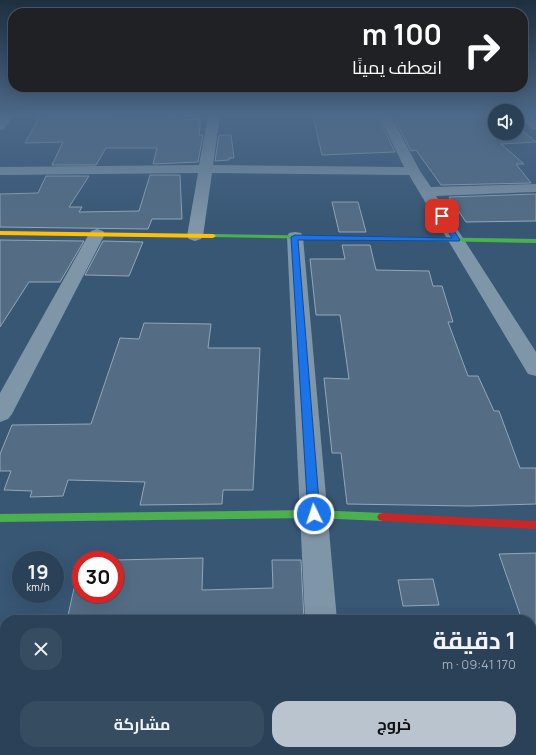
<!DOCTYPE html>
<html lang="ar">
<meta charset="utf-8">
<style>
:root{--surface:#2a4158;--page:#364c61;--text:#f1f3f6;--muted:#a5afba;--line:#465a6e;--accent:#b9c4cf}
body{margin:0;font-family:Manrope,Cairo,sans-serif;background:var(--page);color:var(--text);direction:rtl;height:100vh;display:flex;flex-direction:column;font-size:15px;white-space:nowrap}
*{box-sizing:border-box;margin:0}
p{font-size:13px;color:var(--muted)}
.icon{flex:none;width:22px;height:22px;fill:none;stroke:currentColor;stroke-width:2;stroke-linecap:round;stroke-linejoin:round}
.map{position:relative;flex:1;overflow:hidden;direction:ltr}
.drawer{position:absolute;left:0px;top:615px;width:536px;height:140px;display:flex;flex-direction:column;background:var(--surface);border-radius:16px 16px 0 0;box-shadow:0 4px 16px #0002,0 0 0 1px var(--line);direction:rtl}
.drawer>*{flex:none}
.top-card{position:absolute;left:8px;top:8px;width:520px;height:84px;border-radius:16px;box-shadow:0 4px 16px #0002,0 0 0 1px var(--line);direction:rtl;background:#202124;color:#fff;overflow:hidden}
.buttons{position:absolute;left:488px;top:104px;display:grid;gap:8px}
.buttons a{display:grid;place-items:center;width:36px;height:36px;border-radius:50%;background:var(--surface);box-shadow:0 4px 16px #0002,0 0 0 1px var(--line);font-size:20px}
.speed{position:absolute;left:12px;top:551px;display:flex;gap:8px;font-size:20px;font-weight:700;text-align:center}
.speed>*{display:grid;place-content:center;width:52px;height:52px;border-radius:50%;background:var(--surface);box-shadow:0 4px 16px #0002,0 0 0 1px var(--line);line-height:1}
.speed small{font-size:10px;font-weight:400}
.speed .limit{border:6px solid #d22;background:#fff;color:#111}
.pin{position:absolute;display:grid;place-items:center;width:34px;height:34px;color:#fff;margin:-17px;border-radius:8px;box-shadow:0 2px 6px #0006}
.me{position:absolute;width:44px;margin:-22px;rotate:356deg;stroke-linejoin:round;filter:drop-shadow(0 0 3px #0008)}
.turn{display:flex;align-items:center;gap:14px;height:84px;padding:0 20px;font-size:18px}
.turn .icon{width:52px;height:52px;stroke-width:2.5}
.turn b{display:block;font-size:28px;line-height:34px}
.round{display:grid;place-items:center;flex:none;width:42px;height:42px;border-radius:16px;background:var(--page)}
.overview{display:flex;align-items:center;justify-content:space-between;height:68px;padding:0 20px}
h1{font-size:24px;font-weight:700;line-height:30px}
.cta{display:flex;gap:8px;margin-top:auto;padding:8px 20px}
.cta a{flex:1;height:46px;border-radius:16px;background:var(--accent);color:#111;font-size:16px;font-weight:700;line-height:46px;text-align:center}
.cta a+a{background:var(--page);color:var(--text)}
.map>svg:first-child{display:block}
.building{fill:#546d85;stroke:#94a6b7}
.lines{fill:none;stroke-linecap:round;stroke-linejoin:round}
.street{fill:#7f95a8;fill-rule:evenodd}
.fast{fill:#4caf50;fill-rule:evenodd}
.slow{fill:#ffc107;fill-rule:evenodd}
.jam{fill:#c62828;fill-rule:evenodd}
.route{fill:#1a73e8;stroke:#114b97}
</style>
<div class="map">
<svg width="536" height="755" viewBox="0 0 536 755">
<rect width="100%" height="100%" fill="#385775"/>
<!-- building -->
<g class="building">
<polygon points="75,116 117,116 116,120 165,120 166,116 179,116 179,120 201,119 199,135 203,135 198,162 153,164 157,148 106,148 96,165 52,165 63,142 25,143 39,118"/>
<polygon points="313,116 378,117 395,152 322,155"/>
<polygon points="393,116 495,116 495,133 517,133 517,126 536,142 501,144 524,164 516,164 531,183 441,185 416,150 411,151"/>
<polygon points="219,135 231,135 234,158 229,158 229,160 215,161"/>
<polygon points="150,175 180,175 182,219 152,219 148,229 0,227 0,194 38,193 46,176 89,176 69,207 82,207 79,212 139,211"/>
<polygon points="536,194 536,221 466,222 449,197"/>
<polygon points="332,202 358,202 366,232 339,232"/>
<polygon points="0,240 84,241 60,282 29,282 0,327"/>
<polygon points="103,241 143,242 129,276 85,275"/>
<polygon points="342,245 370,245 376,270 429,271 433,286 442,286 453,322 448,322 468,376 478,376 494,411 499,411 520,468 536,468 536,504 469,506 347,504 341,453 332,453 324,378 349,379 340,315 316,315 310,259 345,259"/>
<polygon points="144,323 211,324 208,348 260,348 253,490 223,490 222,504 140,505 145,482 68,480 63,496 30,497 32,491 4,490 11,471 0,471 0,454 12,425 91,424 120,338 139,339"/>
<polygon points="536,553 536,648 532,648 531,620 522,620 499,554"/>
<polygon points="203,558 202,590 273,588 272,560 301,560 304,620 67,620 80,561 81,561 81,594 115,594 115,560"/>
<polygon points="433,579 439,605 403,606 398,580"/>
</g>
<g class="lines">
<!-- street -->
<g class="street">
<polygon points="2,116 14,116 4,129 0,130 0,118"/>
<polygon points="208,116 220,116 213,165 404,167 379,116 391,116 420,171 431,187 536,184 536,192 436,196 536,352 536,376 528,374 525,369 409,175 212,173 203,236 201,239 195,241 189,239 187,236 198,173 0,175 0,167 199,165"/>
<polygon points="518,116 532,116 536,120 536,130 532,129"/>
<polygon points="97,229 103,231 105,234 12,414 8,419 0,422 0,393 89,234 91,231"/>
<polygon points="295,232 301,233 303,237 337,620 305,620 287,237 289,233"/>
<rect x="313" y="750" width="36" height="5"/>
</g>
<!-- fast -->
<g class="fast">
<polygon points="213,234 536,239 536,243 211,237 211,235"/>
<polygon points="314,510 383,513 387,514 389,517 387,520 383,521 314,518 0,522 0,514"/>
</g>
<!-- slow -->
<polygon class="slow" points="0,231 213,234 216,236 213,238 0,235"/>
<!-- jam -->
<polygon class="jam" points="383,513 536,521 536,529 383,521 379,520 377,517 379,514"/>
</g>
<!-- sky -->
<linearGradient id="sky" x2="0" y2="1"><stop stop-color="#1f3040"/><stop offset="0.52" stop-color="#4d6989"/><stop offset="1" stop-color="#4d6989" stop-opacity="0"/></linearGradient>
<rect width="536" height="222" fill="url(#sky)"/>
<!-- route -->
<polygon class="route" points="439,215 444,215 460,240 459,241 298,240 320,514 318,517 314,518 310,517 308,514 291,237 295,235 452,238 438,216"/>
</svg>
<div class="buttons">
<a><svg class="icon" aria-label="sound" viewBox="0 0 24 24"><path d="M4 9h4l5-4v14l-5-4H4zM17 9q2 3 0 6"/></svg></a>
</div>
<div class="speed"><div>19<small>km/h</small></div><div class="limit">30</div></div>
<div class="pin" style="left:442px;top:216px;background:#d93025"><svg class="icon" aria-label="arrive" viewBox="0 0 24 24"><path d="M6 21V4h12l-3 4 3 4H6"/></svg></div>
<svg class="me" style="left:314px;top:514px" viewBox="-20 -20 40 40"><circle r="17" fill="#1a73e8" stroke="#fff" stroke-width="3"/><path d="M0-11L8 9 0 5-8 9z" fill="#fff"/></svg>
<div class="top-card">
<div class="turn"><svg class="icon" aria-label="right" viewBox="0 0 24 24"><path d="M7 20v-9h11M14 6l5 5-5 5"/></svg><div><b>100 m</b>انعطف يمينًا</div></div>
</div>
<section class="drawer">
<div class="overview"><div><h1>1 دقيقة</h1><p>170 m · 09:41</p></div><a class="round"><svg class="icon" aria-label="close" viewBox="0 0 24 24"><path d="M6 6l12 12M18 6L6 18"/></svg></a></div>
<div class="cta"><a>خروج</a><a>مشاركة</a></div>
</section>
</div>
